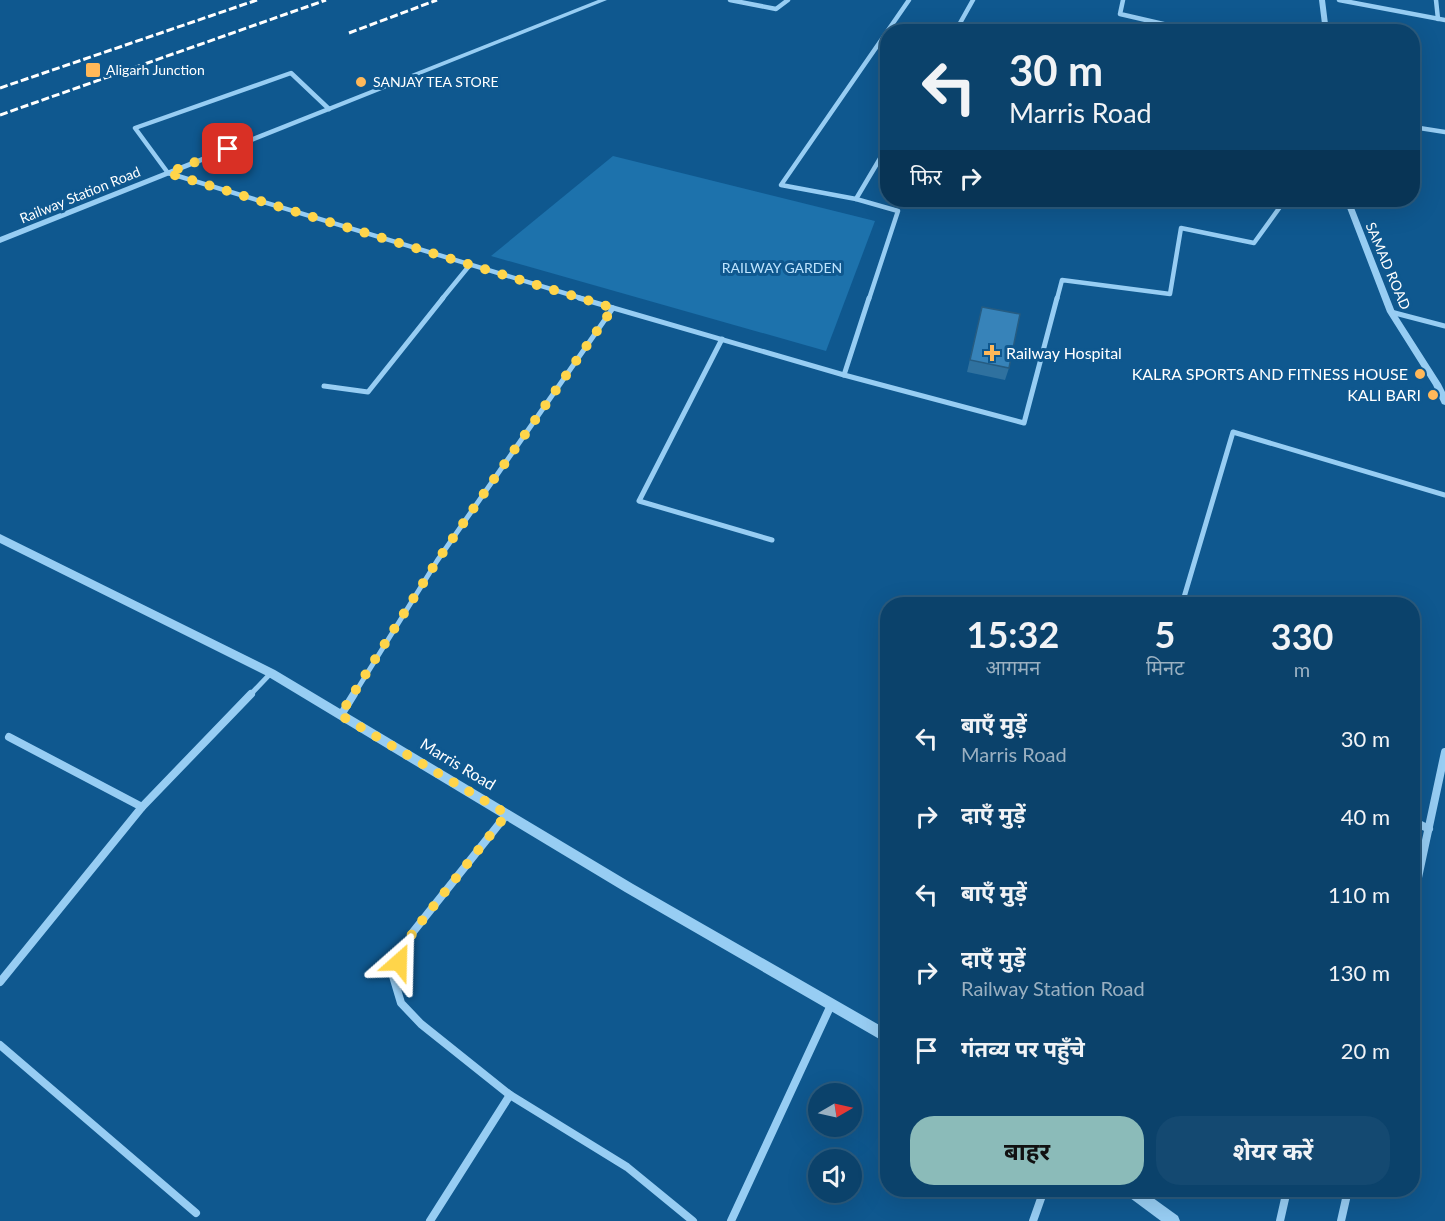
<!DOCTYPE html>
<html lang="hi">
<meta charset="utf-8">
<style>
:root{--surface:#0b426b;--page:#144971;--text:#f1f3f6;--muted:#9ab0c1;--line:#2b5b7e;--accent:#8bbbb9}
body{margin:0;font-family:Lato,"Noto Sans Devanagari",sans-serif;background:var(--page);color:var(--text);height:100vh;display:flex;flex-direction:column;font-size:22px;white-space:nowrap}
*{box-sizing:border-box;margin:0}
p{font-size:20px;color:var(--muted)}
.icon{flex:none;width:33px;height:33px;fill:none;stroke:currentColor;stroke-width:2;stroke-linecap:round;stroke-linejoin:round}
.map{position:relative;flex:1;overflow:hidden}
.details{position:absolute;left:880px;top:597px;width:540px;height:600px;display:flex;flex-direction:column;background:var(--surface);border-radius:24px;box-shadow:0 6px 24px #0002,0 0 0 2px var(--line)}
.details>*{flex:none}
.banner{position:absolute;left:880px;top:24px;width:540px;height:183px;border-radius:24px;box-shadow:0 6px 24px #0002,0 0 0 2px var(--line);background:#0b426b;color:var(--text);overflow:hidden}
.needle{width:39px;rotate:81deg}
.buttons{position:absolute;left:808px;top:1083px;display:grid;gap:12px}
.buttons a{display:grid;place-items:center;width:54px;height:54px;border-radius:50%;background:var(--surface);box-shadow:0 6px 24px #0002,0 0 0 2px var(--line);font-size:30px}
.pin{position:absolute;display:grid;place-items:center;width:51px;height:51px;color:#fff;margin:-26px;border-radius:12px;box-shadow:0 3px 9px #0006}
.me{position:absolute;width:66px;margin:-33px;rotate:25deg;stroke-linejoin:round;filter:drop-shadow(0 0 4px #0008)}
.turn{display:flex;align-items:center;gap:21px;height:126px;padding:0 30px;font-size:27px}
.turn .icon{width:78px;height:78px;stroke-width:2.5}
.turn b{display:block;font-size:42px;line-height:51px}
.then{display:flex;align-items:center;height:57px;padding:0 30px;background:#0003;gap:12px;font-size:22px}
.eta{display:flex;justify-content:space-evenly;align-items:center;height:102px;text-align:center}
.eta b{font-size:36px;font-weight:700;line-height:42px}
.button{display:flex;gap:12px;margin-top:auto;padding:12px 30px}
.button a{flex:1;height:69px;border-radius:24px;background:var(--accent);color:#111;font-size:24px;font-weight:700;line-height:69px;text-align:center}
.button a+a{background:var(--page);color:var(--text)}
ul{padding:0;list-style:none}
li{display:flex;align-items:center;gap:18px;height:78px;padding:0 30px}
li div{flex:1}
li b{display:block;font-size:22px}
li em{font-style:normal}
.map>svg:first-child{display:block}
.green{fill:#1d72ac}
.lines{fill:none;stroke-linecap:round;stroke-linejoin:round}
.minor-far2{stroke:#97cdf3;stroke-width:4.5}
.minor-far1{stroke:#97cdf3;stroke-width:5}
.minor{stroke:#97cdf3;stroke-width:8}
.tertiary{fill:#97cdf3;fill-rule:evenodd}
.rail{stroke:#fff;stroke-width:3;stroke-dasharray:8 3;stroke-linecap:butt}
.wall{fill:#2f719f}
.building{fill:#3783b9;stroke:#265c82;stroke-width:1.5}
.route{stroke:#ffd54a;stroke-width:10;stroke-dasharray:0 18}
.poi-dot{fill:#ffb859;stroke:#0f588f;stroke-width:2}
.labels{text-anchor:middle;stroke-width:6;stroke-linejoin:round;paint-order:stroke}
.far-poi-label{font-size:14px;fill:#fff;stroke:#0f588f;text-anchor:start}
.far-street-label{font-size:14px;fill:#fff;stroke:#0f588f}
.far-park-label{font-size:14px;fill:#bee4fe;stroke:#0f588f}
.poi-label{font-size:16px;fill:#fff;stroke:#0f588f;text-anchor:end}
.street-label{font-size:16px;fill:#fff;stroke:#0f588f}
</style>
<div class="map">
<svg width="1445" height="1221" viewBox="0 0 1445 1221">
<rect width="100%" height="100%" fill="#0f588f"/>
<!-- green -->
<polygon class="green" points="613,156 875,221 826,351 491,256"/>
<g class="lines">
<!-- minor-far2 -->
<g class="minor-far2">
<polyline points="730,0 776,9 788,0"/>
<polyline points="1123,0 1120,14 1198,32"/>
<polyline points="1339,0 1445,20"/>
<polyline points="1436,0 1438,19"/>
<polyline points="955,32 973,0"/>
<polyline points="329,109 291,73 135,128 168,173 584,299"/>
<polyline points="1413,127 1445,132"/>
<polyline points="856,199 781,185 909,0"/>
<polyline points="442,299 469,266"/>
<polyline points="869,299 898,211 856,199 888,145"/>
<polyline points="1057,299 1062,280 1170,294 1181,228 1254,243 1285,200"/>
</g>
<!-- minor-far1 -->
<g class="minor-far1">
<polyline points="579,298 844,375 1024,423 1057,298"/>
<polyline points="1391,312 1445,326"/>
<polyline points="722,339 639,501 772,540"/>
<polyline points="844,375 869,298"/>
<polyline points="324,386 368,392 443,298"/>
<polyline points="1182,604 1233,432 1445,495"/>
<polyline points="249,696 271,673"/>
<polyline points="353,696 437,561 613,308"/>
</g>
<!-- minor -->
<g class="minor">
<polyline points="341,715 354,694"/>
<polyline points="9,737 142,807"/>
<polyline points="507,814 413,932 393,976 401,1003 421,1024 510,1095 627,1167 693,1221"/>
<polyline points="1413,821 1429,829"/>
<polyline points="1413,901 1445,752"/>
<polyline points="0,982 142,807 251,694"/>
<polyline points="0,1045 196,1213"/>
<polyline points="430,1221 510,1095"/>
<polyline points="731,1221 831,1005"/>
<polyline points="1033,1221 1044,1190"/>
<polyline points="1280,1221 1287,1190"/>
<polyline points="1341,1221 1348,1190"/>
</g>
<!-- tertiary -->
<g class="tertiary">
<polygon points="598,0 607,0 0,243 0,237"/>
<polygon points="1319,0 1325,0 1329,32 1323,32"/>
<polygon points="1344,200 1351,200 1395,312 1441,384 1445,392 1445,405 1442,404 1433,385 1387,312"/>
<polygon points="0,534 275,670 633,884 888,1030 888,1044 625,892 267,676 0,543"/>
<polygon points="1124,1190 1142,1190 1178,1216 1180,1221 1161,1221 1126,1195"/>
</g>
<!-- rail -->
<g class="rail">
<polyline points="349,33 437,0"/>
<polyline points="0,88 257,0"/>
<polyline points="0,115 326,0"/>
</g>
</g>
<!-- wall -->
<polygon class="wall" points="982,307 1009,368 1005,380 967,372"/>
<!-- building -->
<polygon class="building" points="982,307 1020,314 1009,368 970,360"/>
<g class="lines">
<!-- route -->
<polyline class="route" points="228,149 168,173 613,308 437,561 340,715 507,814 413,932 399,962"/>
</g>
<!-- markers -->
<g class="poi-dot">
<rect x="85" y="62" width="16" height="16" rx="3"/>
<circle cx="361" cy="82" r="6"/>
<path d="M989 344h6v6h6v6h-6v6h-6v-6h-6v-6h6z"/>
<circle cx="1420" cy="374" r="6"/>
<circle cx="1433" cy="395" r="6"/>
</g>
<g class="labels">
<!-- far-poi labels -->
<g class="far-poi-label">
<text x="106" y="75">Aligarh Junction</text>
<text x="373" y="87">SANJAY TEA STORE</text>
</g>
<!-- far-street labels -->
<g class="far-street-label">
<text transform="translate(80 195) rotate(-22)" y="5">Railway Station Road</text>
<text transform="translate(1388 266) rotate(67)" y="5">SAMAD ROAD</text>
</g>
<!-- far-park labels -->
<g class="far-park-label">
<text x="782" y="273">RAILWAY GARDEN</text>
</g>
<!-- poi labels -->
<g class="poi-label">
<text x="1006" y="359" text-anchor="start">Railway Hospital</text>
<text x="1408" y="380">KALRA SPORTS AND FITNESS HOUSE</text>
<text x="1421" y="401">KALI BARI</text>
</g>
<!-- street labels -->
<g class="street-label">
<text transform="translate(458 764) rotate(31)" y="6">Marris Road</text>
</g>
</g>
</svg>
<div class="buttons">
<a><svg class="needle" viewBox="-14 -14 28 28"><path d="M0-13l5 13h-10z" fill="#e53935"/><path d="M0 13l5-13h-10z" fill="#9ab0c1"/></svg></a>
<a><svg class="icon" aria-label="sound" viewBox="0 0 24 24"><path d="M4 9h4l5-4v14l-5-4H4zM17 9q2 3 0 6"/></svg></a>
</div>
<div class="pin" style="left:228px;top:149px;background:#d93025"><svg class="icon" aria-label="arrive" viewBox="0 0 24 24"><path d="M6 21V4h12l-3 4 3 4H6"/></svg></div>
<svg class="me" style="left:399px;top:962px" viewBox="-20 -20 40 40"><path d="M0-17L14 15 0 8-14 15z" fill="#ffd54a" stroke="#fff" stroke-width="4"/></svg>
<div class="banner">
<div class="turn"><svg class="icon" aria-label="left" viewBox="0 0 24 24"><path d="M17 20v-9H6M10 6l-5 5 5 5"/></svg><div><b>30 m</b>Marris Road</div></div>
<div class="then">फिर<svg class="icon" aria-label="right" viewBox="0 0 24 24"><path d="M7 20v-9h11M14 6l5 5-5 5"/></svg></div>
</div>
<section class="details">
<div class="eta">
<div><b>15:32</b><p>आगमन</p></div>
<div><b>5</b><p>मिनट</p></div>
<div><b>330</b><p>m</p></div>
</div>
<ul>
<li><svg class="icon" aria-label="left" viewBox="0 0 24 24"><path d="M17 20v-9H6M10 6l-5 5 5 5"/></svg><div><b>बाएँ मुड़ें</b><p>Marris Road</p></div><em>30 m</em></li>
<li><svg class="icon" aria-label="right" viewBox="0 0 24 24"><path d="M7 20v-9h11M14 6l5 5-5 5"/></svg><div><b>दाएँ मुड़ें</b></div><em>40 m</em></li>
<li><svg class="icon" aria-label="left" viewBox="0 0 24 24"><path d="M17 20v-9H6M10 6l-5 5 5 5"/></svg><div><b>बाएँ मुड़ें</b></div><em>110 m</em></li>
<li><svg class="icon" aria-label="right" viewBox="0 0 24 24"><path d="M7 20v-9h11M14 6l5 5-5 5"/></svg><div><b>दाएँ मुड़ें</b><p>Railway Station Road</p></div><em>130 m</em></li>
<li><svg class="icon" aria-label="arrive" viewBox="0 0 24 24"><path d="M6 21V4h12l-3 4 3 4H6"/></svg><div><b>गंतव्य पर पहुँचे</b></div><em>20 m</em></li>
</ul>
<div class="button"><a>बाहर</a><a>शेयर करें</a></div>
</section>
</div>
